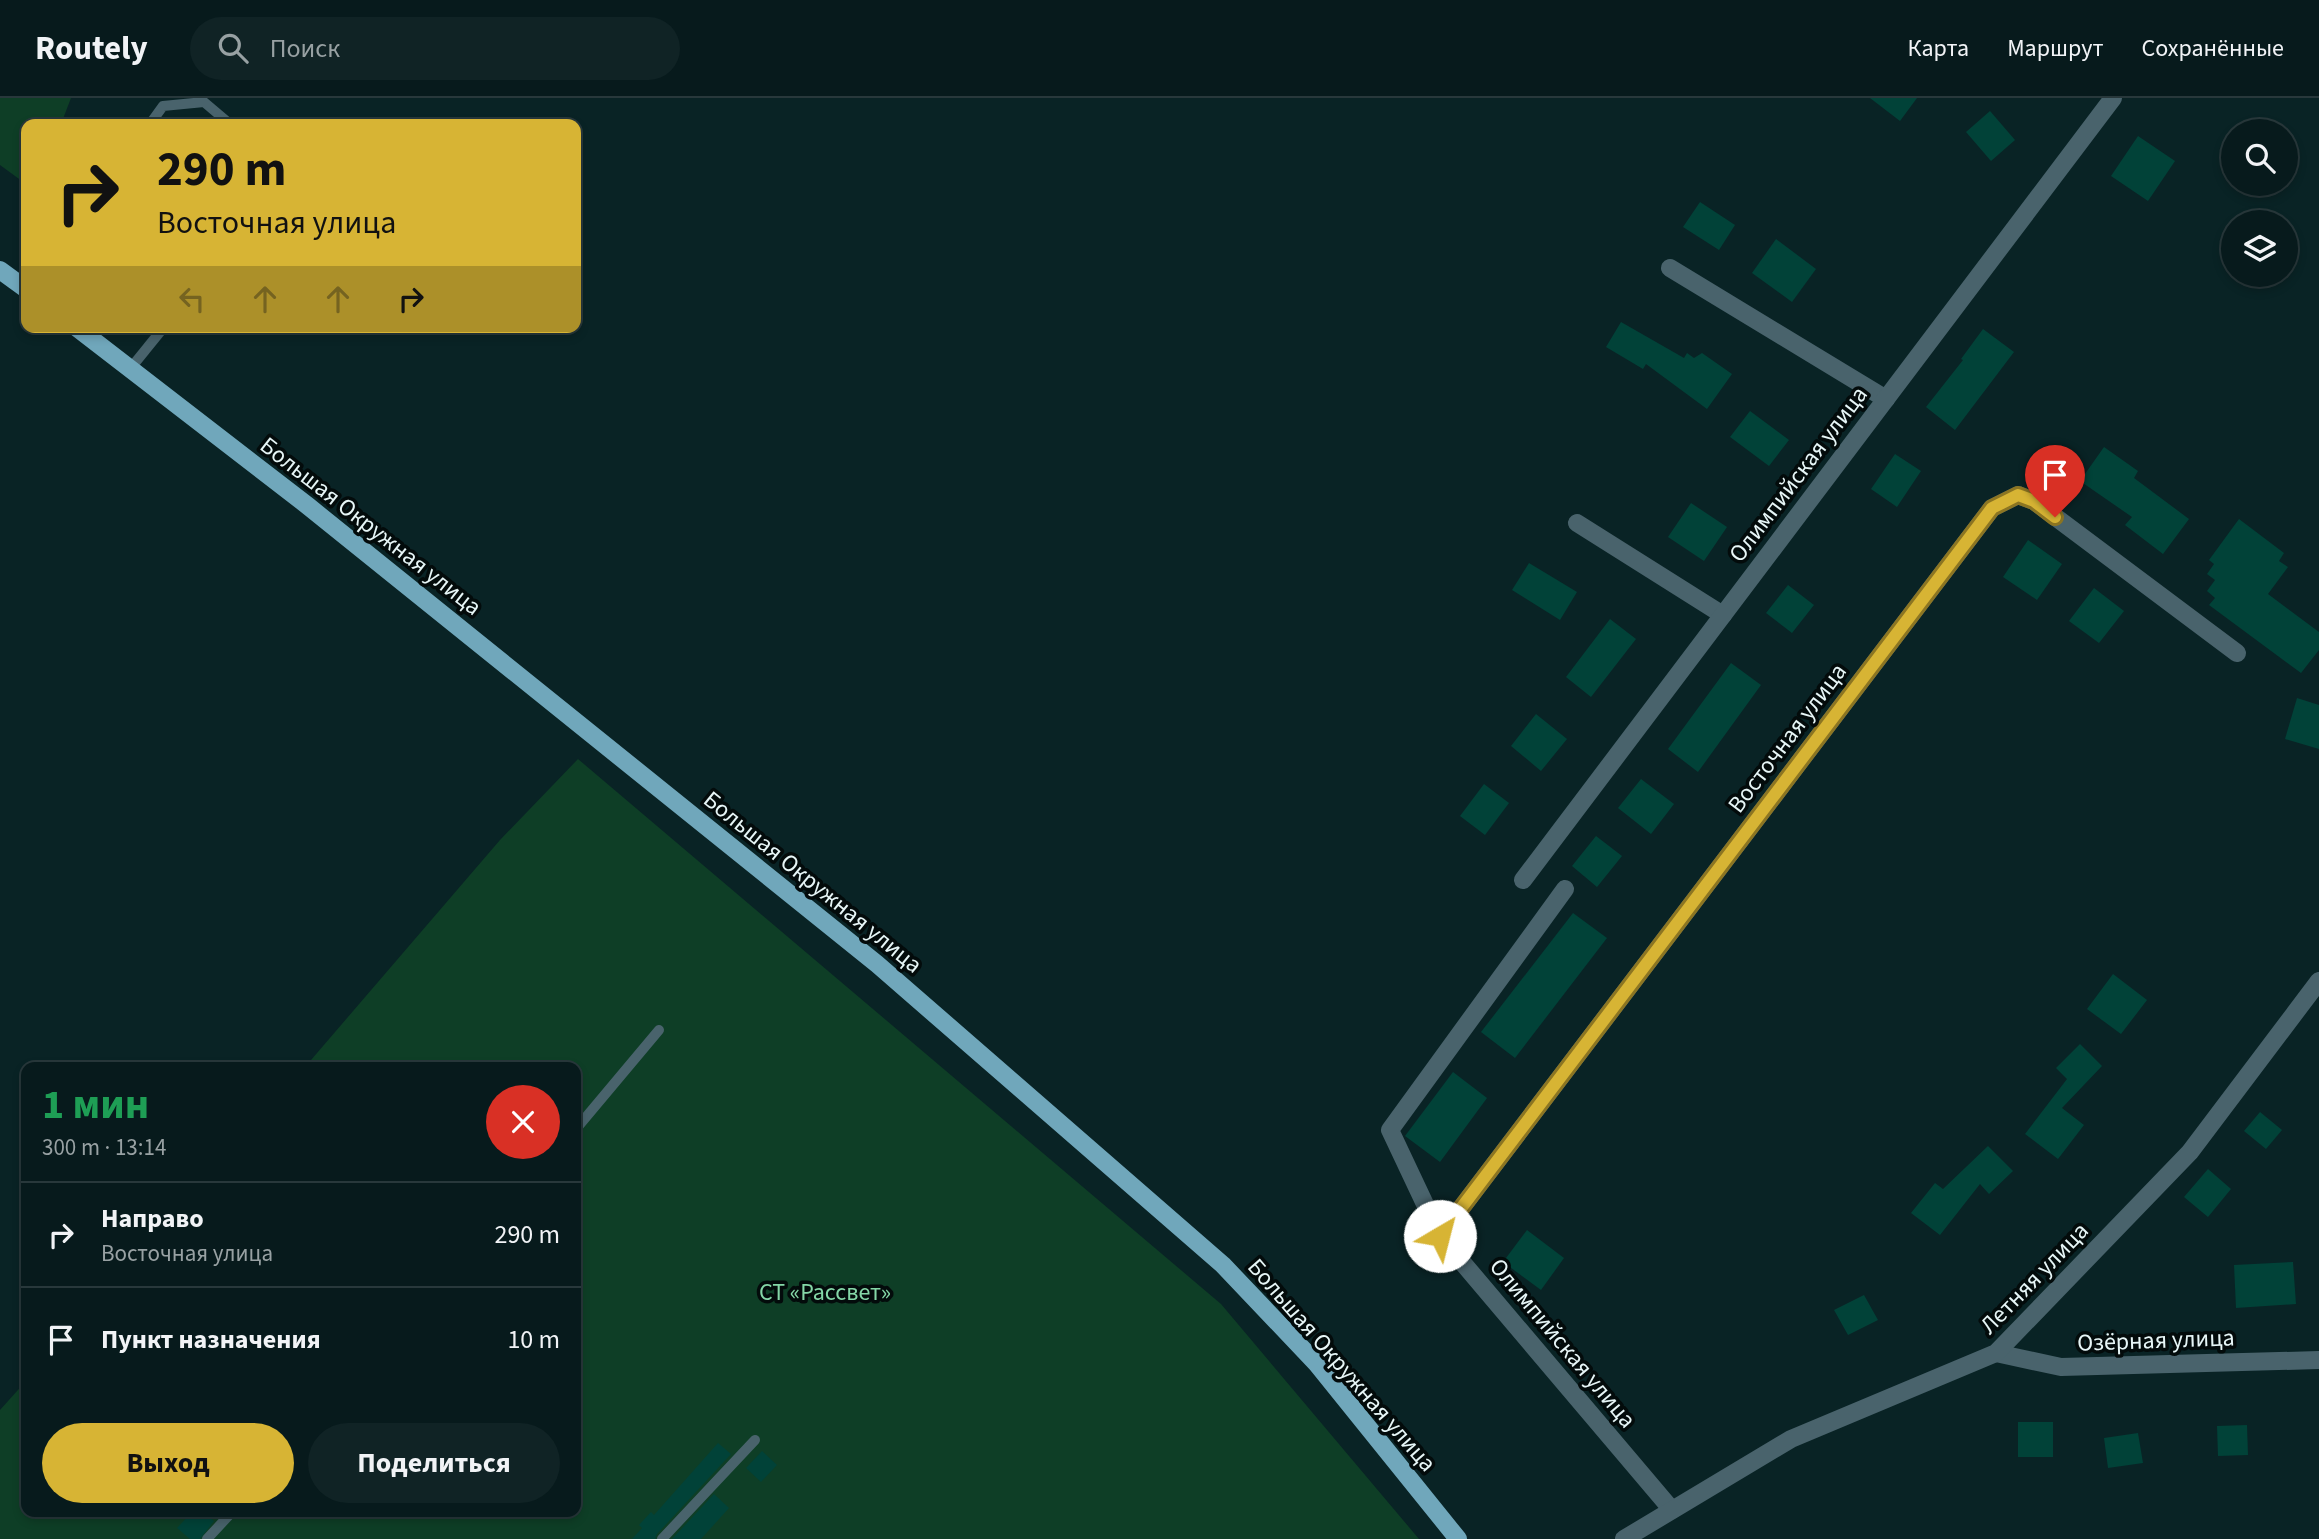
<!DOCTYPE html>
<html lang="ru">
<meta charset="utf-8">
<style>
:root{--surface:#071a1c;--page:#102325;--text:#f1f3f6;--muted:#98a1a3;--line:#28383b;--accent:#d7b434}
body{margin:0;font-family:"Source Sans 3",sans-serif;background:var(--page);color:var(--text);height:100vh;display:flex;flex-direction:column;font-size:26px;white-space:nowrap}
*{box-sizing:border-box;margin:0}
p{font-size:23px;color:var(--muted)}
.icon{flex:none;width:38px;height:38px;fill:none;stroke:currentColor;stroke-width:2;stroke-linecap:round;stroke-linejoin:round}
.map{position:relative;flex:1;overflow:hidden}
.details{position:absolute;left:21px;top:964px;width:560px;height:455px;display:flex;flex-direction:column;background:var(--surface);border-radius:14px;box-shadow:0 4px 10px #0003,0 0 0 2px var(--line)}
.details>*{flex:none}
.guide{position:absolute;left:21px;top:21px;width:560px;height:214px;border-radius:14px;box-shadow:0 4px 10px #0003,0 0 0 2px var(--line);background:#d7b434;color:#111;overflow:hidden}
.controls{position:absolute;left:2221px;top:21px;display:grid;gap:14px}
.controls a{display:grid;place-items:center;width:77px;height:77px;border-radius:50%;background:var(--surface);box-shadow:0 4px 10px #0003,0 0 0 2px var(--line);font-size:35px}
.pin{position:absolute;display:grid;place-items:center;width:60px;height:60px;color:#fff;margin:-72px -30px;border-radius:50% 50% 50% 0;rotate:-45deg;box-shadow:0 0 7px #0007}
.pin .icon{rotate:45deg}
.me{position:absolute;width:77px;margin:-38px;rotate:37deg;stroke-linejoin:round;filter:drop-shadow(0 0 5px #0008)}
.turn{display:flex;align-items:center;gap:24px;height:147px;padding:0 21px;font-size:32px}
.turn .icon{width:91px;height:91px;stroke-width:2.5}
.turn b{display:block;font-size:49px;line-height:60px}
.lanes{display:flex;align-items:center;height:66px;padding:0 21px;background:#0003;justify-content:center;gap:35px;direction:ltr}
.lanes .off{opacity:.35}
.round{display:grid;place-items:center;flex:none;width:74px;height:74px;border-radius:37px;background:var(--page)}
.headline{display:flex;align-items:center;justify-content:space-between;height:119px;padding:0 21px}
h1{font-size:42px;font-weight:700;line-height:52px;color:#1e9e55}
.action{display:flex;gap:14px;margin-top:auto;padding:14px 21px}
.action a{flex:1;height:80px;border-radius:42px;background:var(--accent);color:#111;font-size:28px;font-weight:700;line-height:80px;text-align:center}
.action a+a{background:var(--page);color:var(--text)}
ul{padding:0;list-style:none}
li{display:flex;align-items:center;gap:21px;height:105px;padding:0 21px;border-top:2px solid var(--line)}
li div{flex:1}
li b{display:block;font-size:26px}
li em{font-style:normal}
header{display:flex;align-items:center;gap:42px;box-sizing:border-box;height:98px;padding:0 35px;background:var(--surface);border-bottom:2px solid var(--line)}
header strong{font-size:33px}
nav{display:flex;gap:38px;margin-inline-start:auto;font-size:24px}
.search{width:490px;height:63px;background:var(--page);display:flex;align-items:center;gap:18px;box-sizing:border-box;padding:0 24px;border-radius:38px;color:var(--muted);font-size:26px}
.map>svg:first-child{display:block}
.green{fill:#0e3e26}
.building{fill:#014238}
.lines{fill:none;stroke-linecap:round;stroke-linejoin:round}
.lane{stroke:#49636c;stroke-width:10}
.street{stroke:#49636c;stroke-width:18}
.primary{stroke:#70a7bb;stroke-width:18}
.route-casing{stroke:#8c7522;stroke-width:18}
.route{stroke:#d7b434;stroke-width:12}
.labels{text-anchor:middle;stroke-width:7;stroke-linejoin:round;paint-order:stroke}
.street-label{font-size:24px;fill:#e7f6f7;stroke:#030b0b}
.park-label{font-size:24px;fill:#84d7a7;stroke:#030b0b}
</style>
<header>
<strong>Routely</strong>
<div class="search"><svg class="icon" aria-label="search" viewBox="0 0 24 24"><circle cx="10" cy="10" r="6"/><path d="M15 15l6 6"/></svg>Поиск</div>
<nav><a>Карта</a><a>Маршрут</a><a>Сохранённые</a></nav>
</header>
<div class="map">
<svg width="2319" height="1441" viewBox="0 0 2319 1441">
<rect width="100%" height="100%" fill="#092325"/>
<!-- green -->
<g class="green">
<polygon points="0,0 71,0 61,26 26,26 26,86 0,67"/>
<polygon points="578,661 1221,1206 1419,1441 0,1441 0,1312 26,1283 26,1414 576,1414 576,970 305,969 500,742"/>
</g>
<!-- building -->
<g class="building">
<polygon points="1870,0 1917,0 1900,23"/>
<polygon points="1990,13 2015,42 1991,63 1966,34"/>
<polygon points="2138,38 2175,63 2148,103 2111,78"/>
<polygon points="1700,104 1735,127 1719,152 1683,129"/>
<polygon points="1776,141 1816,171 1792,204 1752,175"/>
<polygon points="1621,224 1684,260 1687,255 1694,260 1702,255 1732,276 1707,311 1646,266 1643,271 1606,249"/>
<polygon points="1983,231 2014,254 1955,332 1926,309 1963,262 1961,261"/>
<polygon points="1750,313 1789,342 1769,368 1730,339"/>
<polygon points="2104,349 2138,373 2134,380 2189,421 2163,456 2125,427 2132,419 2080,383"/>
<polygon points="1895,356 1921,373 1897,409 1871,391"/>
<polygon points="1691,405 1727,429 1704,463 1668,439"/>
<polygon points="2239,421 2284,455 2279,463 2288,469 2268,496 2319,534 2319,552 2301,575 2209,507 2215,500 2207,493 2215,482 2207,476 2214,466 2209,462"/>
<polygon points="2028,442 2062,466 2037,502 2003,479"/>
<polygon points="1529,465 1577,494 1560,522 1512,492"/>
<polygon points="1788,487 1814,507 1792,535 1766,515"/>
<polygon points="2094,490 2124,513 2099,545 2069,523"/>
<polygon points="1610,521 1636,541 1591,599 1566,579"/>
<polygon points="1731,565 1761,587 1698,674 1668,651"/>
<polygon points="2297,600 2319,607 2319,651 2285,641"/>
<polygon points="1536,616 1567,641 1541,673 1511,648"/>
<polygon points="1641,681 1674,706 1651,736 1618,710"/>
<polygon points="1484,686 1509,705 1485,737 1460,718"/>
<polygon points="1596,738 1622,758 1597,789 1572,768"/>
<polygon points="1573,815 1607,840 1515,960 1481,934"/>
<polygon points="2113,876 2147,902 2121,936 2087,911"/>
<polygon points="2080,946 2102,968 2062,1010 2084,1027 2058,1061 2025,1036 2067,981 2056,970"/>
<polygon points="1453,974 1487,1000 1440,1064 1405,1038"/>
<polygon points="2260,1014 2282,1032 2266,1051 2244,1033"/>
<polygon points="1988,1048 2013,1073 1989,1096 1980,1086 1940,1137 1911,1115 1935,1085 1943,1091"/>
<polygon points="2208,1071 2231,1091 2208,1119 2184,1099"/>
<polygon points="1527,1132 1564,1160 1541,1192 1503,1164"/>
<polygon points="2293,1164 2296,1206 2236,1210 2234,1167"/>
<polygon points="1864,1197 1878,1222 1848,1237 1834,1212"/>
<rect x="2018" y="1324" width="35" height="35"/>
<polygon points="2247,1327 2248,1357 2218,1358 2217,1328"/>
<polygon points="2138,1335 2143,1365 2108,1370 2104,1340"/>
<polygon points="718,1345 731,1356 657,1436 655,1441 632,1441 642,1430 639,1427 651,1414 654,1417"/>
<polygon points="762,1353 777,1367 761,1384 746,1370"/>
<polygon points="714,1396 729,1410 701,1441 672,1441"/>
<polygon points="192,1414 204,1414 214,1423 200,1441 190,1441 177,1430"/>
</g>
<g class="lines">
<!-- lane -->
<g class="lane">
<polyline points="150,26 163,8 204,4 230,26"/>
<polyline points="130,271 164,229"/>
<polyline points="576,1031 659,932"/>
<polyline points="207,1441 232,1414"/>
<polyline points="662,1441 755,1342"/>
</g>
<!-- street -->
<g class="street">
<polyline points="1670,170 1886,301"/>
<polyline points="1577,425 1723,517"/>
<polyline points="1523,782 2113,0"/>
<polyline points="1565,791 1390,1032 1440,1138 1672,1412"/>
<polyline points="1440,1138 1992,410 2018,397 2034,403 2237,555"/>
<polyline points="1996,1255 2061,1269 2319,1262"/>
<polyline points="1624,1441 1791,1341 1996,1255 2190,1054 2319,883"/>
</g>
<!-- primary -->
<g class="primary">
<polyline points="0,172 26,191"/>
<polyline points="76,229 308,408 877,866 1223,1167 1317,1266 1458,1441"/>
</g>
</g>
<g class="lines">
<!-- route casing -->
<g class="route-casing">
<polyline id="route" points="1440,1138 1992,410 2018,397 2034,403 2055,419"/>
</g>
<!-- route -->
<use href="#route" class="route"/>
</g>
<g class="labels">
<!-- street labels -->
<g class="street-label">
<text transform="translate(1798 376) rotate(-53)" y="8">Олимпийская улица</text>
<text transform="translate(371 428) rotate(38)" y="8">Большая Окружная улица</text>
<text transform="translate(1787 640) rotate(-53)" y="8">Восточная улица</text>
<text transform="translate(813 784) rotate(39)" y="8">Большая Окружная улица</text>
<text transform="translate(2034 1180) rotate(-46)" y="8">Летняя улица</text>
<text transform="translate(2156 1242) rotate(-2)" y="8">Озёрная улица</text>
<text transform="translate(1563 1245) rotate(50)" y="8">Олимпийская улица</text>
<text transform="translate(1342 1267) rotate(49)" y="8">Большая Окружная улица</text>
</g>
<!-- park labels -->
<g class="park-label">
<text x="825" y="1202">СТ «Рассвет»</text>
</g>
</g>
</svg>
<div class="controls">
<a><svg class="icon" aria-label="search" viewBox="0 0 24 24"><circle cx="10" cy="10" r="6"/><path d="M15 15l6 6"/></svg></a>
<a><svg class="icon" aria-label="layers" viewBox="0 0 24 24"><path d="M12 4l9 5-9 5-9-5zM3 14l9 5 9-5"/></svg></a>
</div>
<div class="pin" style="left:2055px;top:419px;background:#d93025"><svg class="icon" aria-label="arrive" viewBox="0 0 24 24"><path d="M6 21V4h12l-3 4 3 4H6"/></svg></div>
<svg class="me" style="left:1440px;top:1138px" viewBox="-20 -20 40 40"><circle r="19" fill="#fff"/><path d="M0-13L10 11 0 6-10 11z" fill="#d7b434"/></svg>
<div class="guide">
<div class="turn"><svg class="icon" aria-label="right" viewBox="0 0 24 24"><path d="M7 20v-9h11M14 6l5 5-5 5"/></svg><div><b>290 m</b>Восточная улица</div></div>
<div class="lanes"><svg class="icon off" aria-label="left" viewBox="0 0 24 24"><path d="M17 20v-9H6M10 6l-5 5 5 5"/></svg><svg class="icon off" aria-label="ahead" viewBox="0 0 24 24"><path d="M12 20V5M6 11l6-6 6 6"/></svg><svg class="icon off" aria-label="ahead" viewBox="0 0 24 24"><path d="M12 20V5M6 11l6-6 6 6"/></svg><svg class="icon" aria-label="right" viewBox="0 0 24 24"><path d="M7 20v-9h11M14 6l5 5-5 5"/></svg></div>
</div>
<section class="details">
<div class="headline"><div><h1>1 мин</h1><p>300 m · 13:14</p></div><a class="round" style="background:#d93025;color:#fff"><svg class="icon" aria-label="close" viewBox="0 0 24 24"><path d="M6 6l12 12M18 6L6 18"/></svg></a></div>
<ul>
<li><svg class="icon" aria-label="right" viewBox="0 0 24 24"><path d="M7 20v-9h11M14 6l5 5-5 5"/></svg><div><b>Направо</b><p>Восточная улица</p></div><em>290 m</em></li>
<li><svg class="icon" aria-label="arrive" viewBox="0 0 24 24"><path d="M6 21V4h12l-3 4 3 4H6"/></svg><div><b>Пункт назначения</b></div><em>10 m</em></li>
</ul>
<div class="action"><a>Выход</a><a>Поделиться</a></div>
</section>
</div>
